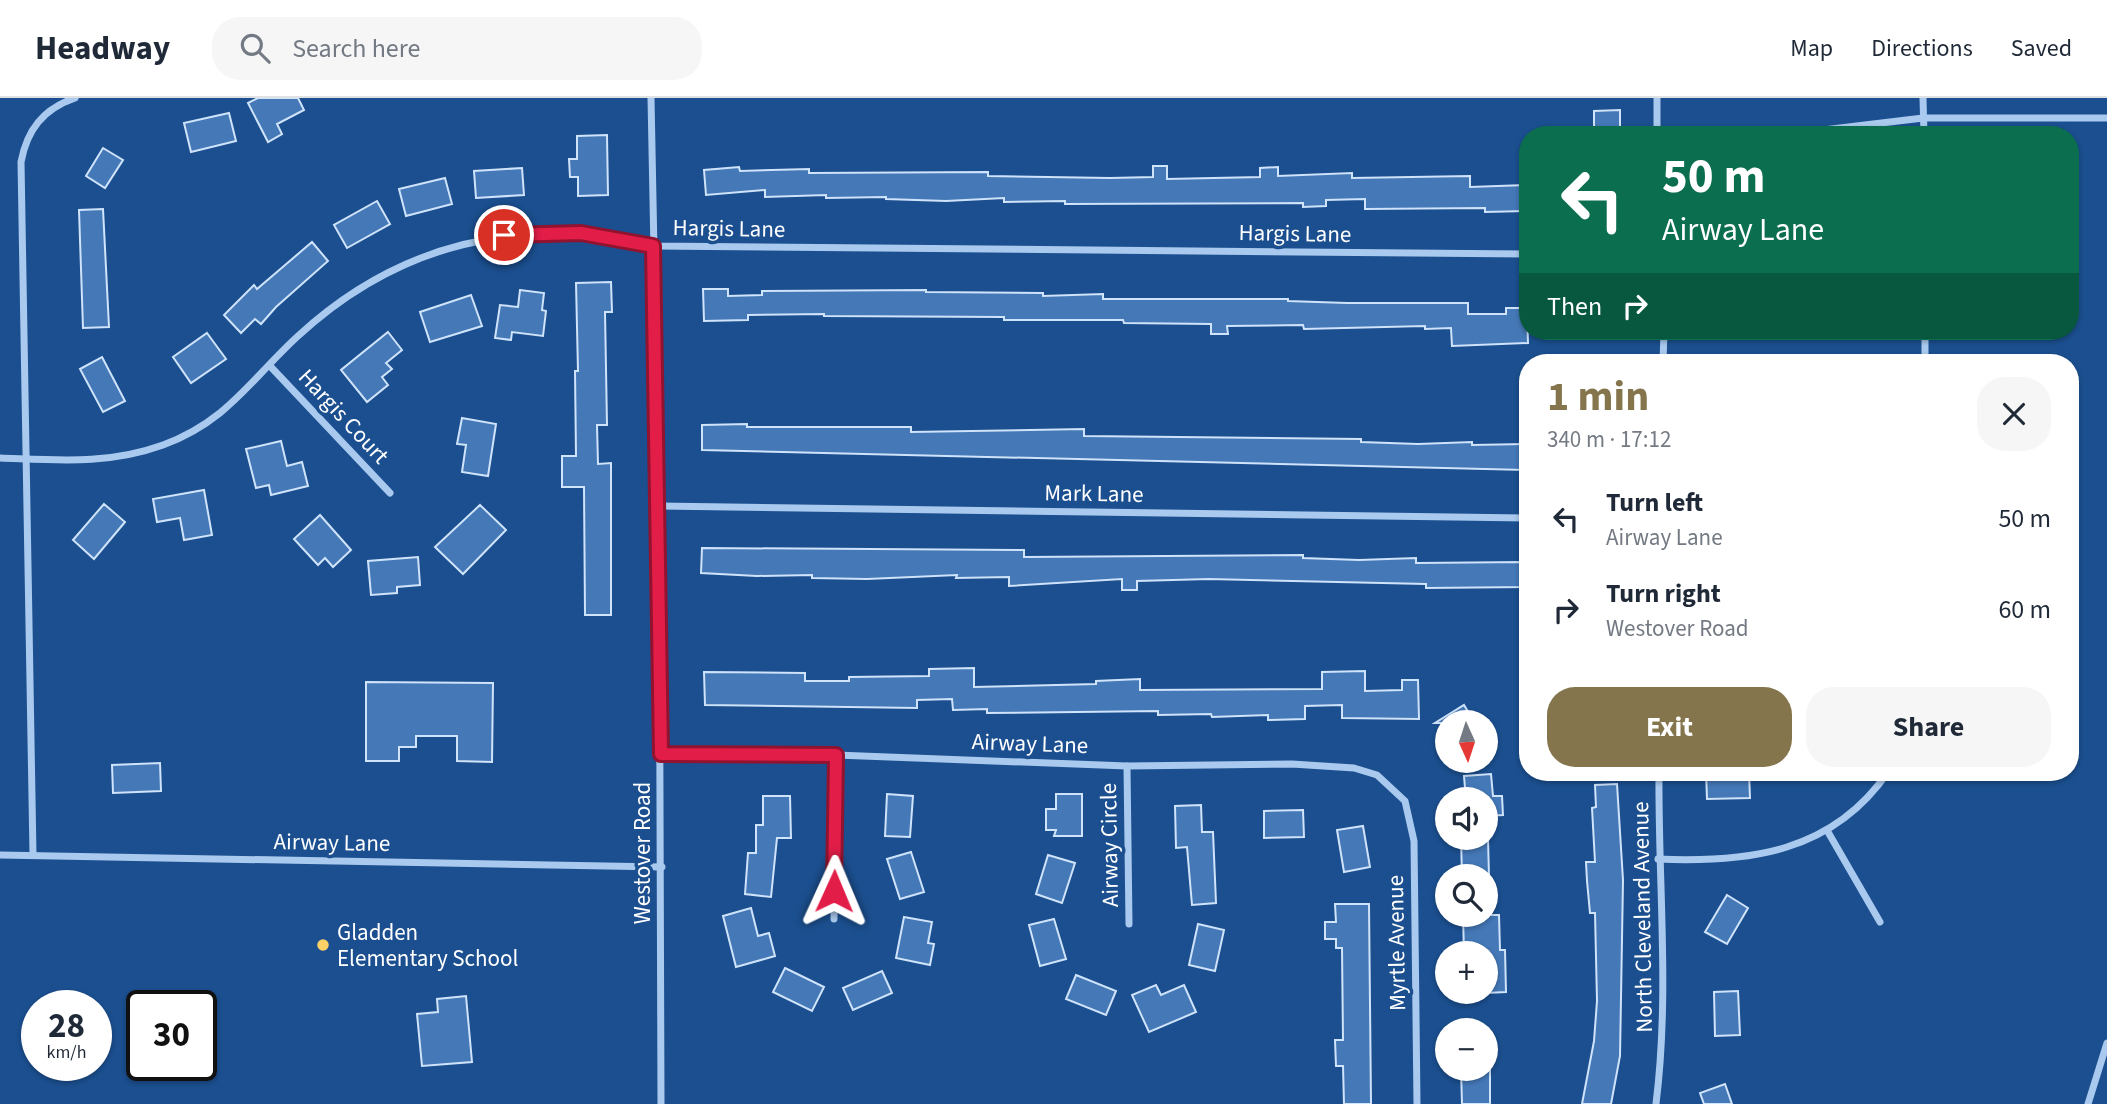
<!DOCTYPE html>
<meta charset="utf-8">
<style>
:root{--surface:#fff;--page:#f6f6f7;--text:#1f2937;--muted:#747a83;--line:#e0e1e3;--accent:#84754c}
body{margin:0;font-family:"Source Sans 3",sans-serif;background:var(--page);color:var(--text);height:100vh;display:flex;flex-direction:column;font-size:26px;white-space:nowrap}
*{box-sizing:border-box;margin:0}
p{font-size:23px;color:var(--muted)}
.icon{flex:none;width:38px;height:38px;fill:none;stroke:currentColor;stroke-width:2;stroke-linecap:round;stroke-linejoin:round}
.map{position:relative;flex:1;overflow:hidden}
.panel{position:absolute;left:1519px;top:256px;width:560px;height:427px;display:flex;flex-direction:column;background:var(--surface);border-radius:28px;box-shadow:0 2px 5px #0004}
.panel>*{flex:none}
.guide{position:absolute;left:1519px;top:28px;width:560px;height:214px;border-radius:28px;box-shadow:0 2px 5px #0004;background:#0b6e4f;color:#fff;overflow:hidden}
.needle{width:46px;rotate:177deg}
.buttons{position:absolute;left:1435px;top:612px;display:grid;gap:14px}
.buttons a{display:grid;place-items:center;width:63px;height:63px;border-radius:50%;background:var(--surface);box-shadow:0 2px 5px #0004;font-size:35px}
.speed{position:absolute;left:21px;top:892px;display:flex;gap:14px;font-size:35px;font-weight:700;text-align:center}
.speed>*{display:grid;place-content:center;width:91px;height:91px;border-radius:50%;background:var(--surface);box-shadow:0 2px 5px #0004;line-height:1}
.speed small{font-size:18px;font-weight:400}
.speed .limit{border:4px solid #111;border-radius:10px;background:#fff;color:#111}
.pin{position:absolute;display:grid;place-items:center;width:60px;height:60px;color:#fff;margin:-30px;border:4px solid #fff;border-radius:50%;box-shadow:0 2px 7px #0007}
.me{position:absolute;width:77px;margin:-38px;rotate:1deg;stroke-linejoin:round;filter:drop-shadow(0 0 5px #0008)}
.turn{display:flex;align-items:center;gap:24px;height:147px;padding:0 28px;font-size:32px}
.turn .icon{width:91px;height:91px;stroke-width:2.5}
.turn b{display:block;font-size:49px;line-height:60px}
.then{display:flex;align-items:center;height:66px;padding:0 28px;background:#0003;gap:14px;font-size:26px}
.round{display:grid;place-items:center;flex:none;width:74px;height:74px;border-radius:28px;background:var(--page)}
.head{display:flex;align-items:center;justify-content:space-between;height:119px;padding:0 28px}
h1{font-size:42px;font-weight:700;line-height:52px;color:var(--accent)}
.primary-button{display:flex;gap:14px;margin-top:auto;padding:14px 28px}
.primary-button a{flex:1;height:80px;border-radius:28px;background:var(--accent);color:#fff;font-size:28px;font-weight:700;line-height:80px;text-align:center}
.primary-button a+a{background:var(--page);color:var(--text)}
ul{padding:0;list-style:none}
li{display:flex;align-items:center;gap:21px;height:91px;padding:0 28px}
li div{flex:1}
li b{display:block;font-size:26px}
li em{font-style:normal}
header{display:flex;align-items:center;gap:42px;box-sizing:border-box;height:98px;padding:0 35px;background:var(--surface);border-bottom:2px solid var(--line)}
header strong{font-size:33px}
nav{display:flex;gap:38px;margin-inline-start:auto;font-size:24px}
.search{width:490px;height:63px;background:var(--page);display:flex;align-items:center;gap:18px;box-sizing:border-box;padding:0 24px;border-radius:28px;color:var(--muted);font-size:26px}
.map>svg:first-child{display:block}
.building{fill:#4478b7;stroke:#cfe3fa;stroke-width:2}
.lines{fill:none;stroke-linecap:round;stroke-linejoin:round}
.minor{stroke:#a9c9ee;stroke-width:7}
.route-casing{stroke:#92132f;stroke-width:18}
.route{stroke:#e11d48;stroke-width:12}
.poi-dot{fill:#ffd166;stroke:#1b4f8f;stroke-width:2.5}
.labels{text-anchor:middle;stroke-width:7;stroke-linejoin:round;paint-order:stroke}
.street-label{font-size:23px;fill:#fff;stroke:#1b4f8f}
.poi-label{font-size:23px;fill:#fff;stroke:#1b4f8f;text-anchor:start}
</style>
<header>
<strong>Headway</strong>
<div class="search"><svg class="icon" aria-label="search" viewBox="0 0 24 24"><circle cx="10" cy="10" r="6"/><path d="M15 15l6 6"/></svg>Search here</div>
<nav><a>Map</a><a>Directions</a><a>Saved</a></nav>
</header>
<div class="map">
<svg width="2107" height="1006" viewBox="0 0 2107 1006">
<rect width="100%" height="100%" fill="#1b4f8f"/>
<!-- building -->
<g class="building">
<polygon points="258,0 298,0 304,12 277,26 282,36 268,44 248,5"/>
<polygon points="1620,12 1620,37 1594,37 1594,13"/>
<polygon points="229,15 236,43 191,54 184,25"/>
<polygon points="607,37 608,97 578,98 578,79 570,79 569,61 577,61 577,38"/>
<polygon points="103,50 123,62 105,90 86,78"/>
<polygon points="1153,68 1167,68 1167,81 1260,79 1260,70 1278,69 1278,78 1352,75 1352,80 1470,78 1470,89 1528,87 1528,113 1485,114 1485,110 1365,111 1365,101 1326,102 1326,108 1303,109 1303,105 1065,106 1065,103 1004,104 1004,100 946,103 886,101 886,99 826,100 826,97 765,99 765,92 706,97 704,72 739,69 740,73 809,71 809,75 988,74 988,78 1110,80 1153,79"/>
<polygon points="522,70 524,97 476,100 474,73"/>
<polygon points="445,80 452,106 406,118 399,91"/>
<polygon points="377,103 390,126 347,150 334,127"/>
<polygon points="103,111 109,229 83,230 79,112"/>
<polygon points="312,144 328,163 276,209 261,226 255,221 241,235 224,217 254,187 257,191"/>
<polygon points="611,184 612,214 605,214 607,327 597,327 598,366 611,365 611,517 585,517 584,389 562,389 562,358 576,358 575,273 578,273 576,185"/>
<polygon points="703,191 728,191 728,198 762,197 762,193 926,192 926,194 1043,195 1043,198 1103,196 1103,201 1288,201 1288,203 1347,205 1468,205 1468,216 1506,216 1506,210 1527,210 1528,245 1452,248 1451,230 1425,231 1425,228 1304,231 1303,227 1227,228 1228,236 1211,236 1211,226 1124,225 1123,222 1004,222 1004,219 824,218 824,216 748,217 748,222 704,223"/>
<polygon points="520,192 544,195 542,212 546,213 543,238 512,234 511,242 495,240 500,207 518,209"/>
<polygon points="471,197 482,228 430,244 420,214"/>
<polygon points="388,234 402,252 386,265 392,271 382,279 388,287 367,304 341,272"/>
<polygon points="207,235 226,261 191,285 173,259"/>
<polygon points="102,259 125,303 103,314 80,271"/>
<polygon points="462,320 496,326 488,378 462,374 466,347 457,346"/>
<polygon points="747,326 747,329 911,329 911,334 1084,331 1084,338 1361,341 1361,344 1418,346 1472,344 1472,347 1528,346 1528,372 702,352 702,327"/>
<polygon points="281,343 287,368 302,364 308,388 271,397 269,387 256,390 246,351"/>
<polygon points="204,392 212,437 184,442 180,420 157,424 153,401"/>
<polygon points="104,406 125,424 94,461 73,442"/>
<polygon points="480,407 506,432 463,476 435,449"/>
<polygon points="320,417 351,452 333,469 325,460 318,467 294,441"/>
<polygon points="702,450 1024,452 1024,459 1303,457 1303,460 1359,462 1416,460 1416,465 1526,464 1527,489 1426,490 1426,486 1209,481 1137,483 1137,492 1122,492 1122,481 1009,488 1009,479 956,480 957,477 867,481 812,480 812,477 757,478 701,475"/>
<polygon points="418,459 420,487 397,489 397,495 371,497 368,463"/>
<polygon points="974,570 974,589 1096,586 1096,583 1140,581 1140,592 1322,591 1322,574 1365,573 1365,593 1402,592 1402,582 1418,582 1419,621 1342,620 1342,607 1305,608 1305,621 1268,622 1268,617 1212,619 1211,616 1158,617 1158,613 987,615 987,611 953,612 952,601 917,602 917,610 705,607 704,574 805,575 805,583 849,583 849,579 929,578 929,571"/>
<polygon points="366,584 493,585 492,664 457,663 457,638 416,638 416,649 399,649 399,663 366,663"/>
<polygon points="1464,607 1475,625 1435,625"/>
<polygon points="160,665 161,693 113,695 112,667"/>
<polygon points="1706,674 1749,674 1750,700 1707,701"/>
<polygon points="1491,676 1493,698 1502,698 1503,717 1486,718 1486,702 1466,702 1464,678"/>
<polygon points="1617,686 1623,782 1620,958 1611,1006 1582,1006 1594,943 1597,903 1595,815 1590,815 1587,783 1586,764 1595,764 1592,710 1596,709 1595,687"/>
<polygon points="887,696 913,698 910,739 885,738"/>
<polygon points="1056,696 1082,696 1082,738 1054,738 1056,732 1046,732 1046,711 1056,711"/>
<polygon points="763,698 790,698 791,740 777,740 771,799 745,796 748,755 756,755 756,727 763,727"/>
<polygon points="1201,707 1202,734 1213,734 1216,805 1192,807 1187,749 1176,750 1175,708"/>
<polygon points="1303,712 1304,739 1264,740 1264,713"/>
<polygon points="1363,728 1370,769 1344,774 1337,732"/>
<polygon points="1461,740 1488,740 1489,779 1462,779"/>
<polygon points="911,754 924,794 900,801 887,761"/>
<polygon points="1048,757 1075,765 1062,805 1036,796"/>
<polygon points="1727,797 1748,810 1727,846 1705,834"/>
<polygon points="1335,806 1369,806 1371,1006 1344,1006 1343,968 1336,968 1335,942 1343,942 1342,850 1336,850 1336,841 1325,841 1325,824 1336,824"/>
<polygon points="751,810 758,838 769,835 775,858 736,869 723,818"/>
<polygon points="1463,817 1499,817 1500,852 1505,852 1506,894 1486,895 1486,856 1464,856"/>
<polygon points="904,819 932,824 928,845 934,846 930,867 896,860"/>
<polygon points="1054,821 1066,861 1040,868 1029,827"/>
<polygon points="1198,826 1224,832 1215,873 1189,867"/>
<polygon points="785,870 824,889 812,913 773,894"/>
<polygon points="882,873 892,895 853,912 843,890"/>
<polygon points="1076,877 1116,893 1106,917 1066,901"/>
<polygon points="1156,887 1161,897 1184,887 1196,914 1149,934 1132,897"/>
<polygon points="1738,893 1740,937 1715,938 1714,894"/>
<polygon points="466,898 472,964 422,968 417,916 438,914 437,901"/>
<polygon points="1461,971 1490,971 1490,1006 1462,1006"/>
<polygon points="1725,986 1732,1006 1704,1006 1700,995"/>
</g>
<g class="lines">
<!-- minor -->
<g class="minor">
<polyline points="651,0 659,408 661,1006"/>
<polyline points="1923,0 1924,37"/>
<polyline points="1657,37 1657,0"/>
<polyline points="1782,37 1923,20 2107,20"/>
<polyline points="1925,233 1925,264"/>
<polyline points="1663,264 1664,233"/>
<polyline points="270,268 390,395"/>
<path d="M0,360c57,2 108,7 163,-13 65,-24 88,-66 135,-109 101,-93 222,-121 355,-90l875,8"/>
<polyline points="659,408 1528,420"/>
<polyline points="661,656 836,657 1127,668 1292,666 1354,670 1377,677 1405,703 1414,743 1417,1006"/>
<polyline points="1127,668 1129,826"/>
<polyline points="1828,734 1880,824"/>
<polyline points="0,757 662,769"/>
<path d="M33,757l-12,-693c6,-32 22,-53 54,-64"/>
<path d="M1658,761c92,4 175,-7 230,-87"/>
<polyline points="834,821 836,657"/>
<path d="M1656,1006c14,-113 2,-219 3,-332"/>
<polyline points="2088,1006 2107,945"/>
</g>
</g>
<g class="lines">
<!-- route casing -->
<g class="route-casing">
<polyline id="route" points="504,137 581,135 653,148 661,656 836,657 834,793"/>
</g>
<!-- route -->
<use href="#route" class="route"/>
</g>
<!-- markers -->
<circle class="poi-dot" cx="323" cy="847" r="7"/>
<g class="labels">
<!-- street labels -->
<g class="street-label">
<text transform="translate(729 130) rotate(1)" y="8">Hargis Lane</text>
<text transform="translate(1295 135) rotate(1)" y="8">Hargis Lane</text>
<text transform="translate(344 318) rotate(47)" y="8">Hargis Court</text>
<text transform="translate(1094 395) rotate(1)" y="8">Mark Lane</text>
<text transform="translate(1030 645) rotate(2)" y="8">Airway Lane</text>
<text transform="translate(332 744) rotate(1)" y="8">Airway Lane</text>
<text transform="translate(1109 747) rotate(-91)" y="8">Airway Circle</text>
<text transform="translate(642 755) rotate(-90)" y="8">Westover Road</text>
<text transform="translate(1642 819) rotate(-91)" y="8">North Cleveland Avenue</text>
<text transform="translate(1396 845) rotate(-91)" y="8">Myrtle Avenue</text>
</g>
<!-- poi labels -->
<g class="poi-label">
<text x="337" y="842">Gladden<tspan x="337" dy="26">Elementary School</tspan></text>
</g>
</g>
</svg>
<div class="buttons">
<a><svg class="needle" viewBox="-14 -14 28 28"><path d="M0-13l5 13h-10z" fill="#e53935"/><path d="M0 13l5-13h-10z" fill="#747a83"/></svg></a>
<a><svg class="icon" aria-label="sound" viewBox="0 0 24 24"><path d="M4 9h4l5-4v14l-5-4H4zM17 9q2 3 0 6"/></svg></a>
<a><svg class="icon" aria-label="search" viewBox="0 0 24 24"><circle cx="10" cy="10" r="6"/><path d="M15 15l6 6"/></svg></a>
<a>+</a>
<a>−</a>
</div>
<div class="speed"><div>28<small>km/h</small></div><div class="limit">30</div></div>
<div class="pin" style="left:504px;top:137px;background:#d93025"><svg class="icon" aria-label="arrive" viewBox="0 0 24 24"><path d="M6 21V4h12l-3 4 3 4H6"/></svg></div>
<svg class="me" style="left:834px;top:793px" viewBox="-20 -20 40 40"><path d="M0-17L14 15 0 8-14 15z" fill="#e11d48" stroke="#fff" stroke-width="4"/></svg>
<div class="guide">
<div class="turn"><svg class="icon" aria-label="left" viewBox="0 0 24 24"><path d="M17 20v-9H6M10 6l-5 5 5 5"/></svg><div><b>50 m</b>Airway Lane</div></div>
<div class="then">Then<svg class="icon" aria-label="right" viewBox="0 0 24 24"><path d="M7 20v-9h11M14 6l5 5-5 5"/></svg></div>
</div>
<section class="panel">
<div class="head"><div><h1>1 min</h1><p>340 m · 17:12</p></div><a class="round"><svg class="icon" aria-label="close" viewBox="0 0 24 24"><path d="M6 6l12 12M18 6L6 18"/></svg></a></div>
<ul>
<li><svg class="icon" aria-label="left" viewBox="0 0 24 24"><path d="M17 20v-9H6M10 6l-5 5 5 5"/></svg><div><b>Turn left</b><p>Airway Lane</p></div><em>50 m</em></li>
<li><svg class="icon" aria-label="right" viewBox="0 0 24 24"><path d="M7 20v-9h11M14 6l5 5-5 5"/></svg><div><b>Turn right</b><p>Westover Road</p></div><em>60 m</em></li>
</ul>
<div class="primary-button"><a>Exit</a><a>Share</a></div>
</section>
</div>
